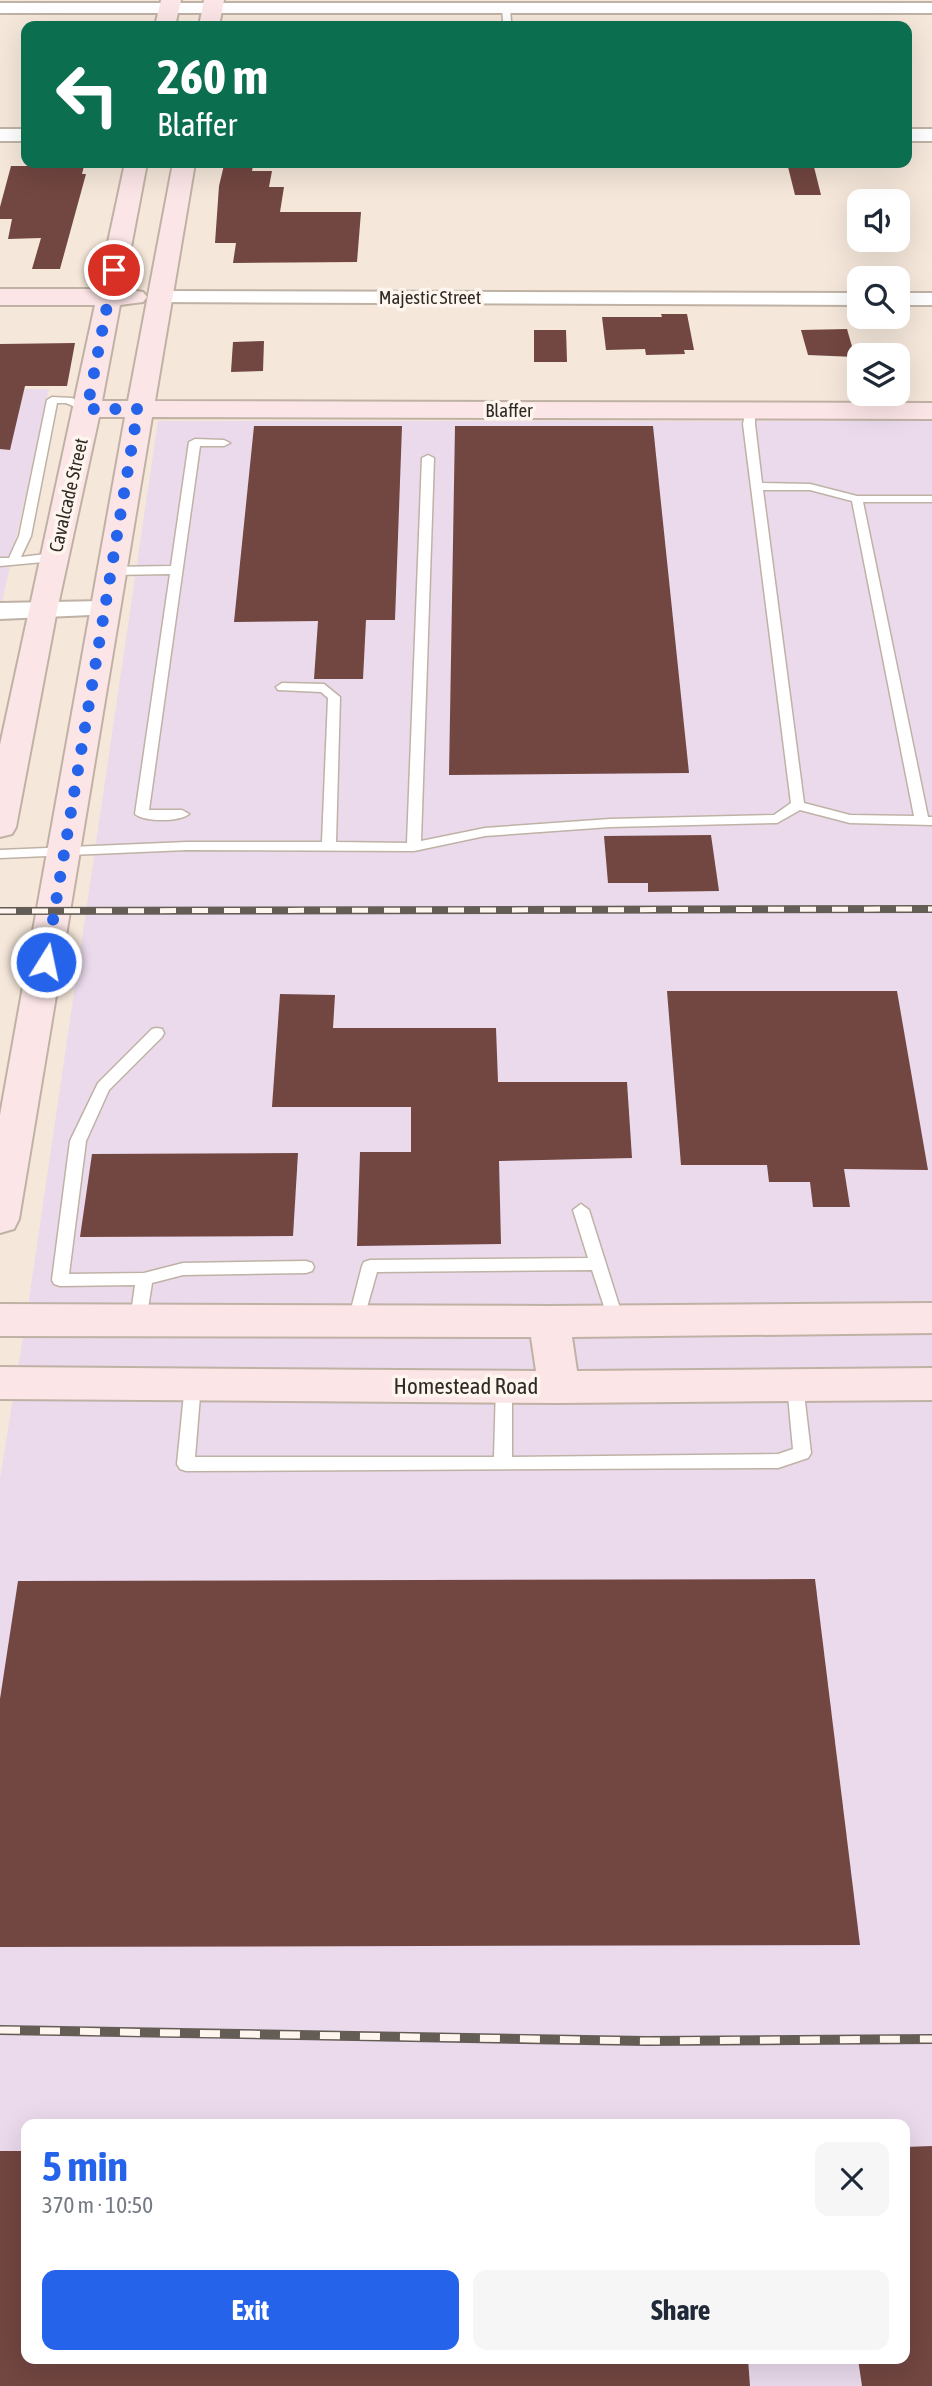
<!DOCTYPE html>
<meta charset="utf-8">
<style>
:root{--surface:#fff;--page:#f6f6f7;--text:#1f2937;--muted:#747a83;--accent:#2563eb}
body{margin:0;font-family:"Asap Condensed",sans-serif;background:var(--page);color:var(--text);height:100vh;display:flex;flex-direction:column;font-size:26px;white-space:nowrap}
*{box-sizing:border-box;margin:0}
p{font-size:23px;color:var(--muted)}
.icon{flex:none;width:38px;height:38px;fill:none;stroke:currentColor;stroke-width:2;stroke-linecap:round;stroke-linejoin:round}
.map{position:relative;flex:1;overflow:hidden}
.side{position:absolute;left:21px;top:2119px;width:889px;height:245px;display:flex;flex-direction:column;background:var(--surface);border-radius:14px;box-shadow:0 7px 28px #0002}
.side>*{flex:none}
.hud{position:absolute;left:21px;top:21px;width:891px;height:147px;border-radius:14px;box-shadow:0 7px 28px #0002;background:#0b6e4f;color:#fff;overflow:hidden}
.buttons{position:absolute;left:847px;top:189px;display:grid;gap:14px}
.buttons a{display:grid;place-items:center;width:63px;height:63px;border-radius:14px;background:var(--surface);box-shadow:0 7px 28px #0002;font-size:35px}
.pin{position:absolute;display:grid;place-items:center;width:60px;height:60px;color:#fff;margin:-30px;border:4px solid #fff;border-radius:50%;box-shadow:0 2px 7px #0007}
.me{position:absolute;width:77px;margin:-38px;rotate:10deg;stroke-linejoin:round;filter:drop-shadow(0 0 5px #0008)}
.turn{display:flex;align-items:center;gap:24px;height:147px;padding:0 21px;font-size:32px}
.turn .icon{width:91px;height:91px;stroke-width:2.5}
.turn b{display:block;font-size:49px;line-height:60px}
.round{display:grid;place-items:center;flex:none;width:74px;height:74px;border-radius:14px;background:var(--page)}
.head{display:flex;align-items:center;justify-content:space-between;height:119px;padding:0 21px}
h1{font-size:42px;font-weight:700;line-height:52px;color:var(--accent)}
.button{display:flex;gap:14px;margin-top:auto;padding:14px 21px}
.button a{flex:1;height:80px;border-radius:14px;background:var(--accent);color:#fff;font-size:28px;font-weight:700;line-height:80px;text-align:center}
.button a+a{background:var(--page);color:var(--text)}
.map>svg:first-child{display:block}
.industrial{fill:#eadaec;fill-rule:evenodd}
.building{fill:#724641}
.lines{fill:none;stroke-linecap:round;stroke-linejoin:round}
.lane-casing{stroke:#bfb2a5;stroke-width:3}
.street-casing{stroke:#bfb2a5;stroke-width:4}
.secondary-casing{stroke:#bfb2a5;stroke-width:4}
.lane{fill:#fff;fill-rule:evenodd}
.street{fill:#fff;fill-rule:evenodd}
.secondary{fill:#fce5e6;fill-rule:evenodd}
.rail-far1-casing{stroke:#645d56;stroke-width:8}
.rail-casing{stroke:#645d56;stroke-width:10}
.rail-far1{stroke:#fef6ee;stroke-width:5;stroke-dasharray:16;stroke-linecap:butt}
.rail{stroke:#fef6ee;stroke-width:7;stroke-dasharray:20;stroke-linecap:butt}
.route{stroke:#2563eb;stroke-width:12;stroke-dasharray:0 21.6}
.labels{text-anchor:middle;stroke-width:7;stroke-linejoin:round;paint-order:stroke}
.far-street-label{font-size:19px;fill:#2f2a25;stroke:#fef6ee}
.street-label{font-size:23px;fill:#2f2a25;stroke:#fef6ee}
</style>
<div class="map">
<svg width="932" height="2386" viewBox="0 0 932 2386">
<rect width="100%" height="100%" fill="#f5e7da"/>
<!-- industrial -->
<g class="industrial">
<polygon points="0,389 49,389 0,611"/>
<path d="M158,421h774v1965h-932v-908l27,-165zM26,2124h879v235h-879z"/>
</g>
<!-- building -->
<g class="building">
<polygon points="787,163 813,163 821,195 795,195"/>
<polygon points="224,165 253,166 252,171 272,171 269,187 284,187 280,212 361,212 357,262 233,263 236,243 215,243 219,186"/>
<polygon points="11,166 84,166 82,174 86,174 60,269 32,269 41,238 8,239 12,219 0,219 0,207"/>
<polygon points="661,314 687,314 694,350 684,350 685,354 646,355 645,349 606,350 602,317 662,317"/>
<polygon points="847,329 855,357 808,355 801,330"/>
<polygon points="534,330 566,330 567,362 534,362"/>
<polygon points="264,341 263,371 231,372 233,342"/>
<polygon points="75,343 67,386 25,386 10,450 0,449 0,344"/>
<polygon points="254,426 402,426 395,620 366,620 363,679 314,679 318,621 234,622"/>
<polygon points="455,426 653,426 689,773 449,775"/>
<polygon points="711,835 719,891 648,892 648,883 608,883 604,836"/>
<polygon points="667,991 897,991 928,1170 844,1169 850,1207 813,1207 810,1182 769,1182 767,1165 681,1165"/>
<polygon points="280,994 335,995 333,1028 496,1028 498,1082 627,1082 632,1158 499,1161 501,1244 357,1246 360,1152 411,1152 411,1107 272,1107"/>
<polygon points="298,1153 293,1236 80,1237 92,1154"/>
<polygon points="815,1579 860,1945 0,1947 0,1699 18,1581"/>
<polygon points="932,2146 932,2386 862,2386 858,2359 905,2359 905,2147"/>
<polygon points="0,2151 26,2151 26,2359 748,2359 750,2386 0,2386"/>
</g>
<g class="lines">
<!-- lane casing -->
<g class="lane-casing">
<g id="lane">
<polygon points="506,5 510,8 511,21 507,24 503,21 502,8"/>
<polygon points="52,397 72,398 92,409 87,412 66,403 57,403 31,536 21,557 54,553 60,557 54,561 0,566 0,558 9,558 19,536 47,400"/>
<path d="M746,409l9,2v13l7,59 48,1 47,12h75v6h-69l65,315h4v8l-82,-2 -50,-13 -23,13 -167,4 -125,9 -71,15 -227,-1 -187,8v-8l187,-8h135l6,-144 -7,-6 -43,-2 -2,-3 6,-4 42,1 16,13 -4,145 71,1 15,-385 6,-3 6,3 -13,383 64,-13 125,-9 164,-4 17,-12 -48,-379zM763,490h47l42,11 62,315 -64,-1 -46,-12z"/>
<path d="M195,439l29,1 6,3 -6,3h-24l-51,364h33l7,4c-10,8 -44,8 -54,0l35,-240 -59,1 -6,-4 6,-4 60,-1 18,-124z"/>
<polygon points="157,1028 162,1029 164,1033 162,1037 109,1090 86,1141 69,1274 144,1273 183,1263 306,1261 312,1263 314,1267 312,1271 306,1273 183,1275 152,1283 146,1321 144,1325 132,1325 130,1321 135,1285 60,1286 54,1284 52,1280 70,1141 98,1083 152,1029"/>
<polygon points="581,1204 589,1210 624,1321 622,1325 610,1325 592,1270 377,1272 362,1325 350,1325 348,1321 362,1266 364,1262 370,1260 588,1258 573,1210"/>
<polygon points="193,1377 199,1379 201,1384 195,1457 494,1457 496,1386 498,1381 510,1381 512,1386 512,1457 778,1454 793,1449 787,1385 789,1380 801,1380 803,1385 811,1453 808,1458 778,1468 186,1471 180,1469 177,1464 185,1384 187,1379"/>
</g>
</g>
<!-- street casing -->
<g class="street-casing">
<g id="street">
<rect x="0" y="3" width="932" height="10"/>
<rect x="0" y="129" width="26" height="12"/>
<rect x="906" y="129" width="26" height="12"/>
<polygon points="159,291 859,293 859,305 151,302 148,297 151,292"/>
<rect x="898" y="293" width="34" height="12"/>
<polygon points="104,601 113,604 117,609 113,614 0,619 0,603"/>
</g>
</g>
<!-- secondary casing -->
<g class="secondary-casing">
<g id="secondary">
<polygon points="161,0 181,0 175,26 155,26"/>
<polygon points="204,0 224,0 219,26 199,26"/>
<polygon points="125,163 147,163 123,289 143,292 147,297 143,302 120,305 102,401 128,401 173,163 195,163 155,401 932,403 932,419 152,417 19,1219 14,1229 0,1233 0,1115 125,417 99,417 57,610 16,827 12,834 0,837 0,745 95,305 0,305 0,289 98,289"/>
<polygon points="932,1303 932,1333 572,1337 577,1371 932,1368 932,1400 559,1403 0,1399 0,1367 536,1371 531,1337 0,1336 0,1304 549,1306"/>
</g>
</g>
<!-- lane -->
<use href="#lane" class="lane"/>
<!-- street -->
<use href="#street" class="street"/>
<!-- secondary -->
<use href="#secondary" class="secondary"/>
<!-- rail-far1 casing -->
<g class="rail-far1-casing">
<polyline id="rail-far1" points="0,911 932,909"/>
</g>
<!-- rail casing -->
<g class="rail-casing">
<polyline id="rail" points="0,2030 646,2041 932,2039"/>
</g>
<!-- rail-far1 -->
<use href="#rail-far1" class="rail-far1"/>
<!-- rail -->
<use href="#rail" class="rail"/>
</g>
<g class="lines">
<!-- route -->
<polyline class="route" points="46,962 138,409 87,409 114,270"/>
</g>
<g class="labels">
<!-- far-street labels -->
<g class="far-street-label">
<text x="430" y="304">Majestic Street</text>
<text x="509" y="417">Blaffer</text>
<text transform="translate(68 495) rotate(-77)" y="7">Cavalcade Street</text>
</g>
<!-- street labels -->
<g class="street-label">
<text x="466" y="1394">Homestead Road</text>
</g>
</g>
</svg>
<div class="buttons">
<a><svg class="icon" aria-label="sound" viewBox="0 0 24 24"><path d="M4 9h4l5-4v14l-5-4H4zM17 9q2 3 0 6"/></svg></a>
<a><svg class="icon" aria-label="search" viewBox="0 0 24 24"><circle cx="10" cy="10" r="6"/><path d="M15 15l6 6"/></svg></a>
<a><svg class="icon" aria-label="layers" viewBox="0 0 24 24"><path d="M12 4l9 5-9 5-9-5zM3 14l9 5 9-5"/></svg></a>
</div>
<div class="pin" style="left:114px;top:270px;background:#d93025"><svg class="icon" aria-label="arrive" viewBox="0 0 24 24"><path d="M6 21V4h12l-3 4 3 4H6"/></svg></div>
<svg class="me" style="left:46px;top:962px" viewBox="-20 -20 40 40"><circle r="17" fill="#2563eb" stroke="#fff" stroke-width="3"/><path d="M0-11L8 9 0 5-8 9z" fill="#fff"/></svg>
<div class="hud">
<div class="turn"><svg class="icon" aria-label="left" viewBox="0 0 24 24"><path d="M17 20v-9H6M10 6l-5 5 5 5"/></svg><div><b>260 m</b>Blaffer</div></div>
</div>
<section class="side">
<div class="head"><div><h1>5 min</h1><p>370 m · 10:50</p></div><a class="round"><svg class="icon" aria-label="close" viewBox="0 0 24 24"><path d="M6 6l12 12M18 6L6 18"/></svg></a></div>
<div class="button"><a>Exit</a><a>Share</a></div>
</section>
</div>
